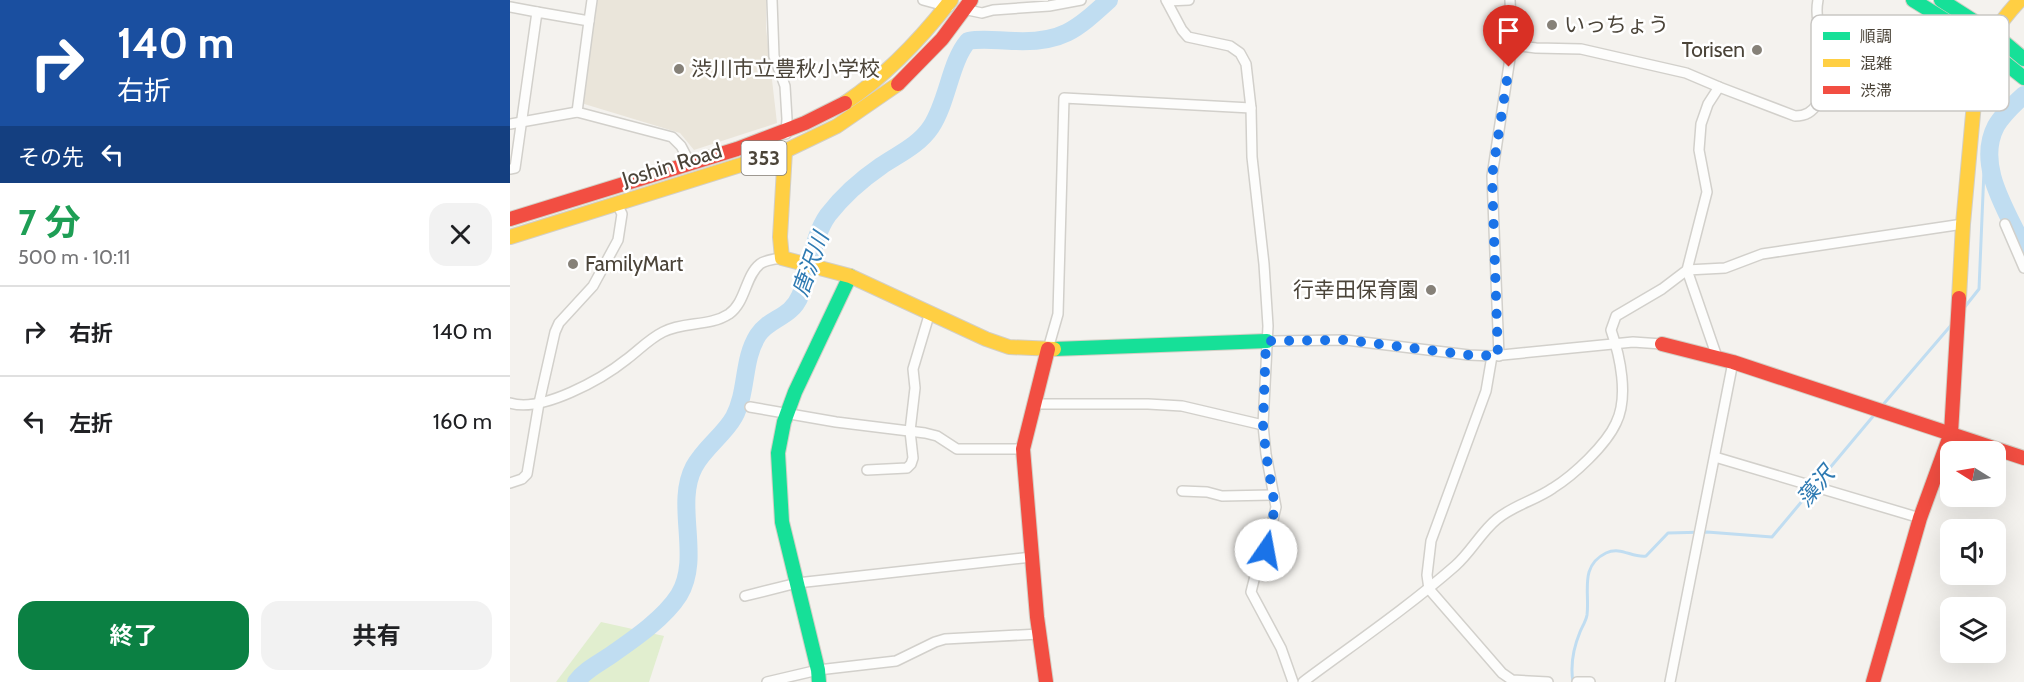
<!DOCTYPE html>
<html lang="ja">
<meta charset="utf-8">
<style>
:root{--surface:#fff;--page:#f2f2f2;--text:#202124;--muted:#757577;--line:#e0e0e0;--accent:#0b8043}
body{margin:0;font-family:Cabin,"Noto Sans JP",sans-serif;background:var(--page);color:var(--text);height:100vh;display:flex;flex-direction:column;font-size:22px;white-space:nowrap}
*{box-sizing:border-box;margin:0}
p{font-size:20px;color:var(--muted)}
.icon{flex:none;width:33px;height:33px;fill:none;stroke:currentColor;stroke-width:2;stroke-linecap:round;stroke-linejoin:round}
.map{position:relative;flex:1;overflow:hidden}
.sheet{display:flex;flex-direction:column;background:var(--surface);width:510px}
.sheet>*{flex:none}
.top-card{background:#1a4fa0;color:#fff;overflow:hidden}
.needle{width:39px;rotate:281deg}
.controls{position:absolute;left:1430px;top:441px;display:grid;gap:12px}
.controls a{display:grid;place-items:center;width:66px;height:66px;border-radius:12px;background:var(--surface);box-shadow:0 6px 24px #0002;font-size:30px}
.pin{position:absolute;display:grid;place-items:center;width:51px;height:51px;color:#fff;margin:-62px -26px;border-radius:50% 50% 50% 0;rotate:-45deg;box-shadow:0 0 6px #0007}
.pin .icon{rotate:45deg}
.me{position:absolute;width:66px;margin:-33px;rotate:12deg;stroke-linejoin:round;filter:drop-shadow(0 0 4px #0008)}
.turn{display:flex;align-items:center;gap:21px;height:126px;padding:0 18px;font-size:27px}
.turn .icon{width:78px;height:78px;stroke-width:2.5}
.turn b{display:block;font-size:42px;line-height:51px}
.then{display:flex;align-items:center;height:57px;padding:0 18px;background:#0003;gap:12px;font-size:22px}
.round{display:grid;place-items:center;flex:none;width:63px;height:63px;border-radius:18px;background:var(--page)}
.summary{display:flex;align-items:center;justify-content:space-between;height:102px;padding:0 18px}
h1{font-size:36px;font-weight:700;line-height:45px;color:#1e9e55}
.cta{display:flex;gap:12px;margin-top:auto;padding:12px 18px}
.cta a{flex:1;height:69px;border-radius:18px;background:var(--accent);color:#fff;font-size:24px;font-weight:700;line-height:69px;text-align:center}
.cta a+a{background:var(--page);color:var(--text)}
ul{padding:0;list-style:none}
li{display:flex;align-items:center;gap:18px;height:90px;padding:0 18px;border-top:2px solid var(--line)}
li div{flex:1}
li b{display:block;font-size:22px}
li em{font-style:normal}
main{display:flex;flex:1;min-height:0}
.map>svg:first-child{display:block}
.education{fill:#eae5da}
.green{fill:#e1eecf}
.lines{fill:none;stroke-linecap:round;stroke-linejoin:round}
.stream{stroke:#c0ddf1;stroke-width:3}
.river{stroke:#c0ddf1;stroke-width:18}
.street-casing{stroke:#d2d0cb;stroke-width:12}
.fast-casing{stroke:#d3cfc5;stroke-width:16}
.slow-casing{stroke:#d3cfc5;stroke-width:16}
.jam-casing{stroke:#d3cfc5;stroke-width:16}
.street{stroke:#fdfdfc;stroke-width:9}
.fast{stroke:#16e098;stroke-width:14}
.slow{stroke:#ffcf43;stroke-width:14}
.jam{stroke:#f24e42;stroke-width:14}
.route{stroke:#1a73e8;stroke-width:10;stroke-dasharray:0 18}
.poi-dot{fill:#868178;stroke:#fff;stroke-width:2}
.labels{text-anchor:middle;stroke-width:5;stroke-linejoin:round;paint-order:stroke}
.shield{fill:#fff;stroke:#817c74;stroke-width:1.5}
.shield-label{font-size:20px;font-weight:bold;fill:#4b4439}
.poi-label{font-size:21px;fill:#4b4439;stroke:#fff;text-anchor:start}
.street-label{font-size:21px;fill:#4b4439;stroke:#fff}
.water-label{font-size:22px;font-style:italic;fill:#2e7ab2;stroke:#fff}
.key{fill:#fff;stroke:#c9c7c4;stroke-width:1.5}
.key-label{font-size:16px;fill:#4b4439}
</style>
<main>
<section class="sheet">
<div class="top-card">
<div class="turn"><svg class="icon" aria-label="right" viewBox="0 0 24 24"><path d="M7 20v-9h11M14 6l5 5-5 5"/></svg><div><b>140 m</b>右折</div></div>
<div class="then">その先<svg class="icon" aria-label="left" viewBox="0 0 24 24"><path d="M17 20v-9H6M10 6l-5 5 5 5"/></svg></div>
</div>
<div class="summary"><div><h1>7 分</h1><p>500 m · 10:11</p></div><a class="round"><svg class="icon" aria-label="close" viewBox="0 0 24 24"><path d="M6 6l12 12M18 6L6 18"/></svg></a></div>
<ul>
<li><svg class="icon" aria-label="right" viewBox="0 0 24 24"><path d="M7 20v-9h11M14 6l5 5-5 5"/></svg><div><b>右折</b></div><em>140 m</em></li>
<li><svg class="icon" aria-label="left" viewBox="0 0 24 24"><path d="M17 20v-9H6M10 6l-5 5 5 5"/></svg><div><b>左折</b></div><em>160 m</em></li>
</ul>
<div class="cta"><a>終了</a><a>共有</a></div>
</section>
<div class="map">
<svg width="1514" height="682" viewBox="0 0 1514 682">
<rect width="100%" height="100%" fill="#f4f2ee"/>
<!-- education -->
<polygon class="education" points="87,0 256,0 256,28 267,123 184,150 170,133 71,103"/>
<!-- green -->
<polygon class="green" points="91,622 154,636 139,682 46,682"/>
<g class="lines">
<!-- stream -->
<g class="stream">
<polyline points="1454,308 1469,289 1474,170 1479,164"/>
<polyline points="1371,407 1443,323"/>
<path d="M1063,682c-3,-18 0,-33 7,-50 2,-5 6,-11 7,-17 3,-22 -8,-49 19,-62 15,-7 26,5 40,3l22,-23 39,-1 65,5 103,-123"/>
</g>
<!-- river -->
<g class="river">
<path d="M1514,95c-10,9 -21,19 -28,31 -21,40 12,86 28,122"/>
<path d="M66,682c8,-11 20,-17 32,-25 23,-16 56,-38 71,-62 23,-38 -5,-90 15,-128 10,-19 30,-32 40,-50 14,-26 8,-57 24,-82 11,-17 33,-17 42,-39 12,-26 11,-57 28,-81 14,-18 34,-36 53,-49 18,-12 38,-21 50,-39 17,-26 19,-65 37,-86 16,-3 31,0 47,0 47,2 61,-11 94,-41"/>
</g>
<!-- street casing -->
<g class="street-casing">
<g id="street">
<polyline points="262,0 264,56 275,86 277,119 276,134"/>
<polyline points="413,0 439,7"/>
<polyline points="656,0 672,30 678,37 720,46 730,53 736,64 741,108 742,157 754,264 758,326 753,425 756,454 766,507 756,550 745,576 741,592 771,648 783,682"/>
<polyline points="657,1 679,0"/>
<polyline points="0,7 27,12"/>
<polyline points="453,9 472,13 483,10 539,6 571,0"/>
<path d="M1002,45l24,3 45,1 105,24 33,14 76,29c11,0 17,-4 23,-13 34,-45 -8,-62 0,-103"/>
<polyline points="67,112 79,21"/>
<polyline points="0,124 67,112 162,137 171,146 181,165"/>
<polyline points="0,169 5,168 27,12 79,21 82,0"/>
<polyline points="1495,224 1514,268"/>
<polyline points="757,341 836,340 959,355 982,356 1123,342 1152,344"/>
<polyline points="538,349 548,314 554,98 741,108"/>
<polyline points="982,356 976,391 921,541 917,575 919,589 992,673 1002,680 1038,682"/>
<polyline points="989,356 982,176 1002,45 1000,0"/>
<polyline points="1207,357 1177,270 1215,268 1252,254 1453,224"/>
<path d="M0,403c32,10 92,-24 117,-44 12,-9 22,-20 36,-27 21,-11 46,-5 66,-18 17,-12 16,-38 31,-50 5,-4 15,-5 22,-6"/>
<polyline points="524,404 638,404 672,406 753,425"/>
<polyline points="240,407 326,422 415,433 427,436 447,449 513,449"/>
<polyline points="1205,457 1410,518"/>
<polyline points="357,470 397,468 401,464 403,458 400,431 405,388 403,369 420,312"/>
<polyline points="0,483 12,479 17,474 29,403 45,332 49,323 83,286 108,240 112,214 107,204"/>
<polyline points="672,491 697,492 712,496 764,495"/>
<polyline points="235,596 287,583 522,557"/>
<polyline points="257,682 308,670 386,661 425,642 435,639 529,634"/>
<path d="M793,682c51,-38 104,-74 152,-116 16,-14 26,-34 42,-47 17,-14 39,-19 56,-31 21,-13 53,-43 63,-65 13,-26 4,-67 -5,-93l5,-14 46,-27 25,-19 20,-78 -8,-42 2,-26 7,-20 11,-17"/>
<polyline points="1067,682 1080,682"/>
<polyline points="1160,682 1223,362"/>
</g>
</g>
<!-- fast casing -->
<g class="fast-casing">
<g id="fast">
<polyline points="1403,0 1461,36 1514,78"/>
<polyline points="1431,0 1484,34 1514,59"/>
<polyline points="544,349 757,341"/>
<polyline points="309,682 308,670 272,522 268,453 274,422 285,392 340,276"/>
</g>
</g>
<!-- slow casing -->
<g class="slow-casing">
<g id="slow">
<path d="M335,103c42,-28 75,-63 106,-103"/>
<polyline points="275,151 270,237 272,258 340,276 476,339 499,347 544,349"/>
<polyline points="0,237 275,151 327,126 388,84"/>
<path d="M1449,298l4,-74 14,-154c8,-27 23,-49 43,-70"/>
</g>
</g>
<!-- jam casing -->
<g class="jam-casing">
<g id="jam">
<polyline points="388,84 432,39 461,0"/>
<polyline points="0,219 227,149 295,123 335,103"/>
<polyline points="1152,344 1223,362 1514,458"/>
<polyline points="536,682 527,617 513,449 538,349"/>
<polyline points="1363,682 1410,518 1441,433 1449,298"/>
</g>
</g>
<!-- street -->
<use href="#street" class="street"/>
<!-- fast -->
<use href="#fast" class="fast"/>
<!-- slow -->
<use href="#slow" class="slow"/>
<!-- jam -->
<use href="#jam" class="jam"/>
</g>
<g class="lines">
<!-- route -->
<polyline class="route" points="756,550 765,507 756,454 753,425 756,341 836,340 959,355 988,356 982,176 999,67"/>
</g>
<!-- markers -->
<g class="poi-dot">
<circle cx="1042" cy="25" r="6"/>
<circle cx="1247" cy="50" r="6"/>
<circle cx="169" cy="69" r="6"/>
<circle cx="63" cy="264" r="6"/>
<circle cx="921" cy="290" r="6"/>
</g>
<g class="labels">
<!-- shield labels -->
<rect class="shield" x="231.5" y="141" width="45" height="34" rx="4.5"/>
<g class="shield-label">
<text x="254" y="165">353</text>
</g>
<!-- poi labels -->
<g class="poi-label">
<text x="1054" y="32">いっちょう</text>
<text x="1235" y="57" text-anchor="end">Torisen</text>
<text x="181" y="76">渋川市立豊秋小学校</text>
<text x="75" y="271">FamilyMart</text>
<text x="909" y="297" text-anchor="end">行幸田保育園</text>
</g>
<!-- street labels -->
<g class="street-label">
<text transform="translate(162 165) rotate(-17)" y="7">Joshin Road</text>
</g>
<!-- water labels -->
<g class="water-label">
<text transform="translate(300 264) rotate(-70)" y="8">唐沢川</text>
<text transform="translate(1305 486) rotate(-50)" y="8">藻沢</text>
</g>
</g>
<!-- legend -->
<rect x="1301" y="15" width="198" height="96" rx="9" class="key"/>
<rect x="1313" y="32" width="27" height="8" fill="#16e098"/>
<rect x="1313" y="59" width="27" height="8" fill="#ffcf43"/>
<rect x="1313" y="86" width="27" height="8" fill="#f24e42"/>
<g class="key-label">
<text x="1350" y="42">順調</text>
<text x="1350" y="69">混雑</text>
<text x="1350" y="96">渋滞</text>
</g>
</svg>
<div class="controls">
<a><svg class="needle" viewBox="-14 -14 28 28"><path d="M0-13l5 13h-10z" fill="#e53935"/><path d="M0 13l5-13h-10z" fill="#757577"/></svg></a>
<a><svg class="icon" aria-label="sound" viewBox="0 0 24 24"><path d="M4 9h4l5-4v14l-5-4H4zM17 9q2 3 0 6"/></svg></a>
<a><svg class="icon" aria-label="layers" viewBox="0 0 24 24"><path d="M12 4l9 5-9 5-9-5zM3 14l9 5 9-5"/></svg></a>
</div>
<div class="pin" style="left:999px;top:67px;background:#d93025"><svg class="icon" aria-label="arrive" viewBox="0 0 24 24"><path d="M6 21V4h12l-3 4 3 4H6"/></svg></div>
<svg class="me" style="left:756px;top:550px" viewBox="-20 -20 40 40"><circle r="19" fill="#fff"/><path d="M0-13L10 11 0 6-10 11z" fill="#1a73e8"/></svg>
</div>
</main>
